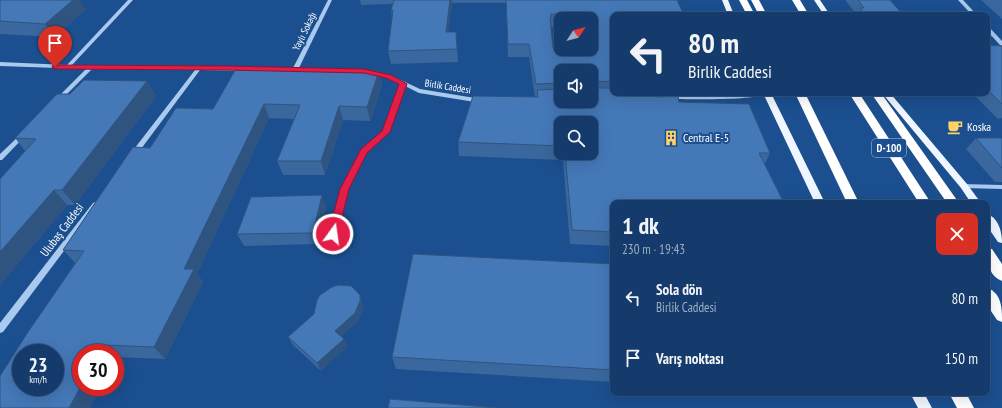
<!DOCTYPE html>
<html lang="tr">
<meta charset="utf-8">
<style>
:root{--surface:#143b6b;--page:#214673;--text:#f1f3f6;--muted:#9dadc1;--line:#33557e}
body{margin:0;font-family:"PT Sans Narrow",sans-serif;background:var(--page);color:var(--text);height:100vh;display:flex;flex-direction:column;font-size:15px;white-space:nowrap}
*{box-sizing:border-box;margin:0}
p{font-size:13px;color:var(--muted)}
.icon{flex:none;width:22px;height:22px;fill:none;stroke:currentColor;stroke-width:2;stroke-linecap:round;stroke-linejoin:round}
.map{position:relative;flex:1;overflow:hidden}
.side{position:absolute;left:610px;top:200px;width:380px;height:196px;display:flex;flex-direction:column;background:var(--surface);border-radius:8px;box-shadow:0 4px 16px #0002,0 0 0 1px var(--line)}
.side>*{flex:none}
.hud{position:absolute;left:610px;top:12px;width:380px;height:84px;border-radius:8px;box-shadow:0 4px 16px #0002,0 0 0 1px var(--line);background:#143b6b;color:var(--text);overflow:hidden}
.needle{width:26px;rotate:54deg}
.controls{position:absolute;left:554px;top:12px;display:grid;gap:8px}
.controls a{display:grid;place-items:center;width:44px;height:44px;border-radius:8px;background:var(--surface);box-shadow:0 4px 16px #0002,0 0 0 1px var(--line);font-size:20px}
.speed{position:absolute;left:12px;top:344px;display:flex;gap:8px;font-size:20px;font-weight:700;text-align:center}
.speed>*{display:grid;place-content:center;width:52px;height:52px;border-radius:50%;background:var(--surface);box-shadow:0 4px 16px #0002,0 0 0 1px var(--line);line-height:1}
.speed small{font-size:10px;font-weight:400}
.speed .limit{border:6px solid #d22;background:#fff;color:#111}
.pin{position:absolute;display:grid;place-items:center;width:34px;height:34px;color:#fff;margin:-41px -17px;border-radius:50% 50% 50% 0;rotate:-45deg;box-shadow:0 0 4px #0007}
.pin .icon{rotate:45deg}
.me{position:absolute;width:44px;margin:-22px;rotate:14deg;stroke-linejoin:round;filter:drop-shadow(0 0 3px #0008)}
.turn{display:flex;align-items:center;gap:14px;height:84px;padding:0 12px;font-size:18px}
.turn .icon{width:52px;height:52px;stroke-width:2.5}
.turn b{display:block;font-size:28px;line-height:34px}
.round{display:grid;place-items:center;flex:none;width:42px;height:42px;border-radius:8px;background:var(--page)}
.headline{display:flex;align-items:center;justify-content:space-between;height:68px;padding:0 12px}
h1{font-size:24px;font-weight:700;line-height:30px}
ul{padding:0;list-style:none}
li{display:flex;align-items:center;gap:12px;height:60px;padding:0 12px}
li div{flex:1}
li b{display:block;font-size:15px}
li em{font-style:normal}
.map>svg:first-child{display:block}
.lines{fill:none;stroke-linecap:round;stroke-linejoin:round}
.minor{fill:#a9c9ee;fill-rule:evenodd}
.major{fill:#f0f6ff;fill-rule:evenodd}
.highway{fill:#fff;fill-rule:evenodd}
.wall{fill:#3a679d;fill-rule:evenodd}
.shaded-wall{fill:#305480}
.building{fill:#4478b7;stroke:#305480;fill-rule:evenodd}
.route{fill:#e11d48;stroke:#92132f}
.labels{text-anchor:middle;stroke-width:4;stroke-linejoin:round;paint-order:stroke}
.far-street-label{font-size:10px;fill:#fff;stroke:#1b4f8f}
.shield{fill:#1b4f8f;stroke:#bbcadd;stroke-width:1}
.shield-label{font-size:11px;font-weight:bold;fill:#fff}
.poi-label{font-size:12px;fill:#fff;stroke:#1b4f8f;text-anchor:start}
.street-label{font-size:12px;fill:#fff;stroke:#1b4f8f}
</style>
<div class="map">
<svg width="1002" height="408" viewBox="0 0 1002 408">
<rect width="100%" height="100%" fill="#1b4f8f"/>
<g class="lines">
<!-- minor -->
<g class="minor">
<polygon points="128,0 133,0 72,65 246,67 249,69 246,71 200,70 135,157 131,157 130,155 131,153 195,70 92,69 59,102 57,103 54,101 86,69 0,66 0,62 67,65"/>
<polygon points="328,0 332,0 298,70 297,71 293,71 292,70"/>
<polygon points="958,0 963,0 977,15 972,15"/>
<polygon points="987,26 989,27 1002,41 1002,46 1000,45 987,31"/>
<polygon points="372,71 390,75 420,89 481,99 484,101 481,103 419,93 405,86 389,132 367,152 348,189 337,234 336,236 330,236 329,234 342,189 362,149 383,131 400,84 386,77 370,74 369,73"/>
<path d="M753,93h14c-12,8 -80,6 -98,6l-3,-2 3,-2 76,-1z"/>
<polygon points="23,133 26,135 25,136 2,160 0,160 0,154 21,134"/>
<polygon points="962,184 1002,185 1002,189 964,188 961,186"/>
<polygon points="95,202 99,205 97,207 3,332 0,333 0,323 93,203"/>
</g>
<!-- major -->
<g class="major">
<polygon points="722,0 728,0 734,15 728,15"/>
<polygon points="814,0 820,0 830,15 824,15"/>
<polygon points="763,93 771,93 825,203 815,203"/>
<polygon points="882,93 890,93 967,184 981,203 971,203 961,188"/>
<path d="M987,214c12,4 15,19 15,29l-4,-1 -11,-16z"/>
<polygon points="910,393 924,393 932,408 918,408"/>
</g>
<!-- highway -->
<g class="highway">
<polygon points="739,0 747,0 755,15 747,15"/>
<polygon points="751,0 759,0 767,15 759,15"/>
<polygon points="792,0 800,0 809,15 801,15"/>
<polygon points="795,93 805,93 859,203 847,203"/>
<polygon points="849,93 859,93 931,203 919,203"/>
<polygon points="871,93 881,93 959,203 947,203"/>
<path d="M987,248l5,1 10,15v17c-14,-5 -15,-21 -15,-33z"/>
<path d="M987,288c15,5 15,21 15,34l-5,-2 -10,-15z"/>
<polygon points="949,393 966,393 974,408 957,408"/>
</g>
</g>
<!-- wall -->
<g class="wall">
<polygon points="0,0 86,9 54,37 0,34"/>
<path d="M360,0h317l-64,15v78l43,4 23,5 91,51 -5,11 -152,39v43l-43,-2 -7,-84 -104,-4 -1,-14 77,-45 -6,-40h-21l-2,-54h-54l-4,29h8l2,30 -67,2 -3,-13 4,-34 -1,-7 2,-6 -32,1zM561,19h30v30h-30l-8,-1 -2,-21h10zM561,71l30,30h-30zM561,123l30,30h-30z"/>
<polygon points="845,0 890,0 903,15 857,15"/>
<polygon points="981,0 1002,0 1002,19"/>
<polygon points="987,45 1002,46 1002,118 998,119 972,93 987,93"/>
<path d="M237,67l142,4 3,14 -12,36 -27,-1 -18,55h-42l-6,-14 17,-42 -25,-1 -72,156 6,8 -38,77 -49,-2 -1,2v-6h-34v34h20l-11,21h-90v-32l28,-44 47,-69 -12,-13 70,-103 17,1 26,-40 37,1zM21,353h34v34h-34z"/>
<polygon points="147,81 156,96 75,205 67,205 0,285 25,151 15,138 70,94"/>
<polygon points="976,138 1002,138 1002,182 995,182 966,149"/>
<polygon points="326,207 318,244 244,246 237,234"/>
<polygon points="613,264 613,382 396,369 392,357"/>
<polygon points="360,295 362,303 363,309 358,321 341,336 344,339 347,346 321,371 293,345 288,337 314,314"/>
<polygon points="791,393 812,393 811,394"/>
</g>
<!-- shaded-wall -->
<g class="shaded-wall">
<polygon points="60,0 80,0 86,9 54,37 45,24"/>
<polygon points="450,0 452,0 452,3 447,45 446,32"/>
<polygon points="379,71 382,85 370,121 367,107"/>
<polygon points="147,81 156,96 75,205 62,190"/>
<polygon points="264,104 269,118 197,274 203,282 165,359 154,347 184,269"/>
<polygon points="339,106 343,120 325,175 321,161"/>
<polygon points="54,190 67,205 0,285 0,252"/>
<polygon points="322,195 326,207 318,244 313,233"/>
<polygon points="360,295 362,303 363,309 358,321 338,339 335,331"/>
<polygon points="344,339 347,346 321,371 317,363"/>
<polygon points="103,345 112,353 98,353"/>
<polygon points="81,386 81,387 101,387 90,408 69,408"/>
</g>
<!-- building -->
<g class="building">
<polygon points="0,0 73,0 45,24 0,21"/>
<polygon points="394,0 450,0 446,32 456,32 457,49 388,51 393,10 391,10"/>
<path d="M506,0h171l7,15h-71v66l-20,1 -2,1 1,5h21v5h42l1,4 22,-1 1,6 70,2 21,49h-11l25,50h-171v29l-41,-2 -7,-77h26v-30h-30v23l-103,-4 15,-46 65,1 -1,-7 24,-1v12h30v-30h-30v12l-25,1 -7,-40h-21zM551,14h32l1,5h7v30h-30v-1h-8l-3,-30h1z"/>
<polygon points="858,0 890,0 903,15 866,15 860,8 864,8"/>
<polygon points="987,45 1002,46 1002,104 987,89"/>
<path d="M237,67l142,4 -12,36 -28,-1 -18,55h-44l23,-56 -36,-1 -80,165h10l-40,78 -51,-2 -5,8h-17v33l-12,22h-69v-32l28,-44 56,-81 -21,-1 70,-103 17,1 26,-40 37,1zM21,353h34v34h-34z"/>
<polygon points="84,80 147,81 62,190 54,190 0,252 0,179 36,139 15,138 57,94 70,94"/>
<polygon points="976,138 1002,138 1002,168"/>
<polygon points="322,195 313,233 237,234 251,197"/>
<polygon points="413,254 613,264 613,370 392,357"/>
<polygon points="338,285 351,286 360,295 360,301 355,313 335,331 344,339 317,363 288,337 314,314 317,300 320,295 332,287"/>
<polygon points="390,399 499,408 388,408"/>
</g>
<!-- route -->
<polygon class="route" points="53,65 227,66 364,69 391,75 407,84 390,132 367,153 349,189 338,234 337,237 330,237 328,234 340,189 361,149 382,131 399,84 386,78 364,73 227,70 55,69 52,67"/>
<!-- icons -->
<defs>
<g id="cafe-bare" transform="scale(1.2)"><path d="M-5.5-4.5H6V0H3Q3 3.5 0 3.5H-2.5Q-5.5 3.5-5.5 0ZM3-3.2v2h1.7v-2ZM-6 4.5H4V6H-6Z" fill="#ffd166" stroke="#1b4f8f" stroke-width="2.5" paint-order="stroke"/></g>
<g id="building-bare" transform="scale(1.2)"><path d="M-4-6H4V6H1V3H-1V6H-4ZM-2.5-4.3h1.7v1.8h-1.7ZM.8-4.3h1.7v1.8H.8ZM-2.5-1h1.7V.8h-1.7ZM.8-1h1.7V.8H.8Z" fill="#ffd166" stroke="#1b4f8f" stroke-width="2.5" paint-order="stroke"/></g>
</defs>
<g fill-rule="evenodd">
<use href="#cafe-bare" x="955" y="127"/>
<use href="#building-bare" x="671" y="138"/>
</g>
<g class="labels">
<!-- far-street labels -->
<g class="far-street-label">
<text transform="translate(304 31) rotate(-64)" y="4">Yaylı Sokağı</text>
<text transform="translate(448 86) rotate(9)" y="4">Birlik Caddesi</text>
</g>
<!-- shield labels -->
<rect class="shield" x="872" y="139" width="34" height="18" rx="3"/>
<g class="shield-label">
<text x="889" y="152">D-100</text>
</g>
<!-- poi labels -->
<g class="poi-label">
<text x="967" y="131">Koska</text>
<text x="683" y="142">Central E-5</text>
</g>
<!-- street labels -->
<g class="street-label">
<text transform="translate(62 230) rotate(-53)" y="4">Ulubaş Caddesi</text>
</g>
</g>
</svg>
<div class="controls">
<a><svg class="needle" viewBox="-14 -14 28 28"><path d="M0-13l5 13h-10z" fill="#e53935"/><path d="M0 13l5-13h-10z" fill="#9dadc1"/></svg></a>
<a><svg class="icon" aria-label="sound" viewBox="0 0 24 24"><path d="M4 9h4l5-4v14l-5-4H4zM17 9q2 3 0 6"/></svg></a>
<a><svg class="icon" aria-label="search" viewBox="0 0 24 24"><circle cx="10" cy="10" r="6"/><path d="M15 15l6 6"/></svg></a>
</div>
<div class="speed"><div>23<small>km/h</small></div><div class="limit">30</div></div>
<div class="pin" style="left:55px;top:67px;background:#d93025"><svg class="icon" aria-label="arrive" viewBox="0 0 24 24"><path d="M6 21V4h12l-3 4 3 4H6"/></svg></div>
<svg class="me" style="left:333px;top:234px" viewBox="-20 -20 40 40"><circle r="17" fill="#e11d48" stroke="#fff" stroke-width="3"/><path d="M0-11L8 9 0 5-8 9z" fill="#fff"/></svg>
<div class="hud">
<div class="turn"><svg class="icon" aria-label="left" viewBox="0 0 24 24"><path d="M17 20v-9H6M10 6l-5 5 5 5"/></svg><div><b>80 m</b>Birlik Caddesi</div></div>
</div>
<section class="side">
<div class="headline"><div><h1>1 dk</h1><p>230 m · 19:43</p></div><a class="round" style="background:#d93025;color:#fff"><svg class="icon" aria-label="close" viewBox="0 0 24 24"><path d="M6 6l12 12M18 6L6 18"/></svg></a></div>
<ul>
<li><svg class="icon" aria-label="left" viewBox="0 0 24 24"><path d="M17 20v-9H6M10 6l-5 5 5 5"/></svg><div><b>Sola dön</b><p>Birlik Caddesi</p></div><em>80 m</em></li>
<li><svg class="icon" aria-label="arrive" viewBox="0 0 24 24"><path d="M6 21V4h12l-3 4 3 4H6"/></svg><div><b>Varış noktası</b></div><em>150 m</em></li>
</ul>
</section>
</div>
